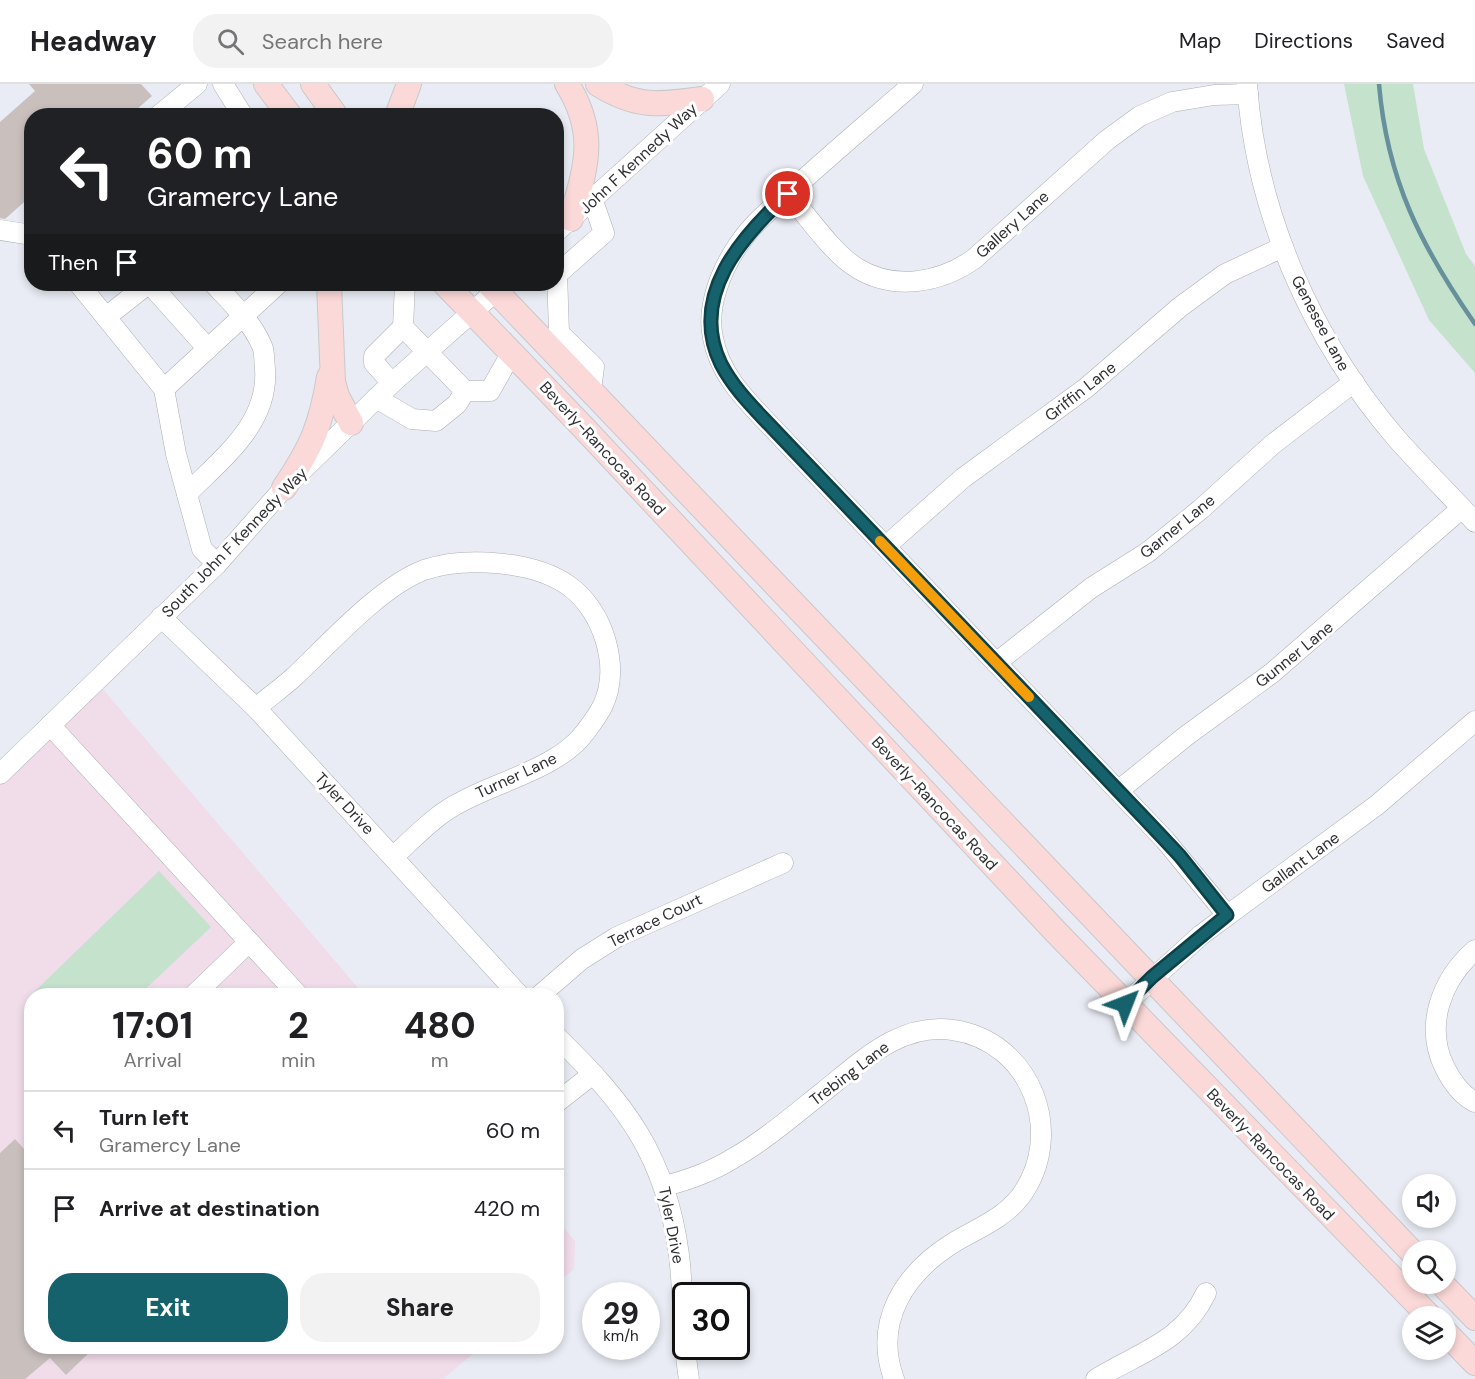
<!DOCTYPE html>
<style>
:root{--surface:#fff;--page:#f2f2f2;--text:#202124;--muted:#757577;--line:#e0e0e0;--accent:#15626d}
body{margin:0;font-family:"DM Sans",sans-serif;background:var(--page);color:var(--text);height:100vh;display:flex;flex-direction:column;font-size:22px;white-space:nowrap}
*{box-sizing:border-box;margin:0}
p{font-size:20px;color:var(--muted)}
.icon{flex:none;width:33px;height:33px;fill:none;stroke:currentColor;stroke-width:2;stroke-linecap:round;stroke-linejoin:round}
.map{position:relative;flex:1;overflow:hidden}
.sheet{position:absolute;left:24px;top:904px;width:540px;height:366px;display:flex;flex-direction:column;background:var(--surface);border-radius:24px;box-shadow:0 3px 9px #0003}
.sheet>*{flex:none}
.guide{position:absolute;left:24px;top:24px;width:540px;height:183px;border-radius:24px;box-shadow:0 3px 9px #0003;background:#202124;color:#fff;overflow:hidden}
.fabs{position:absolute;left:1402px;top:1090px;display:grid;gap:12px}
.fabs a{display:grid;place-items:center;width:54px;height:54px;border-radius:50%;background:var(--surface);box-shadow:0 3px 9px #0003;font-size:30px}
.speed{position:absolute;left:582px;top:1198px;display:flex;gap:12px;font-size:30px;font-weight:700;text-align:center}
.speed>*{display:grid;place-content:center;width:78px;height:78px;border-radius:50%;background:var(--surface);box-shadow:0 3px 9px #0003;line-height:1}
.speed small{font-size:15px;font-weight:400}
.speed .limit{border:3px solid #111;border-radius:9px;background:#fff;color:#111}
.pin{position:absolute;display:grid;place-items:center;width:51px;height:51px;color:#fff;margin:-26px;border:3px solid #fff;border-radius:50%;box-shadow:0 2px 6px #0007}
.me{position:absolute;width:66px;margin:-33px;rotate:45deg;stroke-linejoin:round;filter:drop-shadow(0 0 4px #0008)}
.turn{display:flex;align-items:center;gap:21px;height:126px;padding:0 24px;font-size:27px}
.turn .icon{width:78px;height:78px;stroke-width:2.5}
.turn b{display:block;font-size:42px;line-height:51px}
.then{display:flex;align-items:center;height:57px;padding:0 24px;background:#0003;gap:12px;font-size:22px}
.eta{display:flex;justify-content:space-evenly;align-items:center;height:102px;text-align:center}
.eta b{font-size:36px;font-weight:800;line-height:42px}
.action{display:flex;gap:12px;margin-top:auto;padding:12px 24px}
.action a{flex:1;height:69px;border-radius:24px;background:var(--accent);color:#fff;font-size:24px;font-weight:800;line-height:69px;text-align:center}
.action a+a{background:var(--page);color:var(--text)}
ul{padding:0;list-style:none}
li{display:flex;align-items:center;gap:18px;height:78px;padding:0 24px;border-top:2px solid var(--line)}
li div{flex:1}
li b{display:block;font-size:22px}
li em{font-style:normal}
header{display:flex;align-items:center;gap:36px;box-sizing:border-box;height:84px;padding:0 30px;background:var(--surface);border-bottom:2px solid var(--line)}
header strong{font-size:28px}
nav{display:flex;gap:33px;margin-inline-start:auto;font-size:21px}
.search{width:420px;height:54px;background:var(--page);display:flex;align-items:center;gap:15px;box-sizing:border-box;padding:0 21px;border-radius:24px;color:var(--muted);font-size:22px}
.map>svg:first-child{display:block}
.education{fill:#f1dcea}
.green{fill:#c5e2cd}
.lines{fill:none;stroke-linecap:round;stroke-linejoin:round}
.stream{stroke:#65909c;stroke-width:4.5}
.building{fill:#c9c0be}
.minor-casing{stroke:#acafb6;stroke-width:21}
.major-casing{stroke:#c9c9ca;stroke-width:26}
.minor{stroke:#fff;stroke-width:20}
.major{stroke:#fbd9d8;stroke-width:24}
.route-casing{stroke:#0e4047;stroke-width:15}
.route{stroke:#15626d;stroke-width:10}
.slow{stroke:#f59e0b;stroke-width:10}
.labels{text-anchor:middle;stroke-width:6;stroke-linejoin:round;paint-order:stroke}
.street-label{font-size:16px;fill:#2e2f32;stroke:#fff}
</style>
<header>
<strong>Headway</strong>
<div class="search"><svg class="icon" aria-label="search" viewBox="0 0 24 24"><circle cx="10" cy="10" r="6"/><path d="M15 15l6 6"/></svg>Search here</div>
<nav><a>Map</a><a>Directions</a><a>Saved</a></nav>
</header>
<div class="map">
<svg width="1475" height="1295" viewBox="0 0 1475 1295">
<rect width="100%" height="100%" fill="#e9ecf4"/>
<!-- education -->
<g class="education">
<polygon points="96,597 365,912 32,912 32,1263 481,1263 443,1295 0,1295 0,690"/>
<polygon points="557,1135 575,1157 574,1185 557,1199"/>
</g>
<!-- green -->
<g class="green">
<polygon points="1344,0 1413,0 1424,65 1466,170 1475,182 1475,289 1429,236 1363,92"/>
<polygon points="159,787 211,843 138,912 36,912 33,909"/>
</g>
<g class="lines">
<!-- stream -->
<path class="stream" d="M1379,0c8,96 42,162 96,240"/>
</g>
<!-- building -->
<g class="building">
<polygon points="29,0 141,0 152,12 129,32 32,32 32,111 5,135 0,134 0,38 35,7"/>
<polygon points="15,1055 24,1065 32,1058 32,1263 95,1263 66,1291 50,1274 25,1295 0,1295 0,1069"/>
</g>
<g class="lines">
<!-- minor casing -->
<g class="minor-casing">
<g id="minor">
<polyline points="223,0 243,32"/>
<path d="M913,0c-41,36 -83,71 -123,108 -18,16 -38,32 -51,52 -18,26 -33,63 -26,94 6,33 28,57 50,80l402,422 62,75"/>
<path d="M1247,0c9,130 65,256 150,355 25,28 52,55 78,83"/>
<polyline points="158,32 197,0"/>
<path d="M788,110c20,22 44,59 69,74 37,23 83,15 117,-9l133,-119 33,-24 32,-14 42,-7 34,-1"/>
<polyline points="0,146 32,151"/>
<polyline points="556,148 720,0"/>
<polyline points="556,187 561,187 604,149 593,117"/>
<polyline points="79,200 164,305 176,370 202,465 217,480"/>
<polyline points="150,200 208,265"/>
<polyline points="106,233 148,200"/>
<polyline points="403,243 405,200"/>
<polyline points="559,249 594,283 591,306"/>
<polyline points="547,261 559,249 557,188"/>
<polyline points="164,305 278,200"/>
<polyline points="465,307 490,307 512,268"/>
<polyline points="376,314 412,335 436,337 457,320 465,307 403,243 374,272 374,279 392,299"/>
<path d="M187,410c35,-36 82,-70 78,-125 -1,-7 0,-17 -3,-23 -10,-24 -31,-44 -48,-62"/>
<polyline points="886,462 963,394 1086,304 1180,223 1225,190 1283,163"/>
<polyline points="161,533 256,624 520,912"/>
<polyline points="996,579 1091,504 1148,468 1201,425 1273,360 1354,298"/>
<path d="M256,624c13,-11 27,-21 39,-32 34,-32 86,-90 129,-106 41,-14 110,-9 145,16 34,24 52,81 34,119 -4,9 -11,18 -17,26 -25,36 -87,50 -125,71 -25,12 -47,36 -67,54"/>
<polyline points="50,641 299,912"/>
<polyline points="0,690 217,480 284,404 392,299 504,200"/>
<polyline points="1118,707 1186,652 1272,589 1462,424"/>
<path d="M1475,866c-34,30 -51,76 -30,118 7,14 16,27 30,34"/>
<polyline points="193,912 249,858"/>
<polyline points="539,912 582,875 617,853 783,779"/>
<polyline points="1125,920 1201,851 1377,721 1475,637"/>
<path d="M556,952c70,68 110,120 123,219 5,41 3,83 10,124"/>
<polyline points="556,1019 593,990"/>
<path d="M665,1102c23,-6 46,-14 67,-27 32,-18 62,-44 91,-67 38,-30 77,-70 130,-62 78,11 114,104 67,167 -17,22 -44,32 -67,46 -48,30 -80,78 -59,136"/>
<path d="M1096,1295c44,-27 87,-37 110,-86"/>
</g>
</g>
<!-- major casing -->
<g class="major-casing">
<g id="major">
<polyline points="266,0 290,32"/>
<polyline points="313,0 336,32"/>
<path d="M567,0c31,50 19,83 4,135"/>
<path d="M598,0c38,24 61,21 104,15"/>
<polyline points="397,32 409,0"/>
<polyline points="329,200 333,298 337,312 351,339"/>
<polyline points="445,200 582,342 1055,847 1430,1233"/>
<polyline points="489,200 1413,1169"/>
<path d="M284,404c27,-40 37,-62 45,-111"/>
<polyline points="1442,1200 1475,1234"/>
<polyline points="1446,1249 1475,1279"/>
</g>
</g>
<!-- minor -->
<use href="#minor" class="minor"/>
<!-- major -->
<use href="#major" class="major"/>
</g>
<g class="lines">
<!-- route casing -->
<g class="route-casing">
<path id="route" d="M788,110c-46,42 -100,102 -67,170 11,21 26,37 42,54l386,405 31,33 47,59 -75,62 -27,27"/>
</g>
<!-- route -->
<use href="#route" class="route"/>
<!-- slow -->
<polyline class="slow" points="880,457 1029,613"/>
</g>
<g class="labels">
<!-- street labels -->
<g class="street-label">
<text transform="translate(638 74) rotate(-43)" y="6">John F Kennedy Way</text>
<text transform="translate(1012 140) rotate(-42)" y="6">Gallery Lane</text>
<text transform="translate(1321 239) rotate(62)" y="6">Genesee Lane</text>
<text transform="translate(1080 307) rotate(-38)" y="6">Griffin Lane</text>
<text transform="translate(603 364) rotate(47)" y="6">Beverly-Rancocas Road</text>
<text transform="translate(1177 442) rotate(-39)" y="6">Garner Lane</text>
<text transform="translate(234 458) rotate(-46)" y="6">South John F Kennedy Way</text>
<text transform="translate(1294 570) rotate(-39)" y="6">Gunner Lane</text>
<text transform="translate(516 691) rotate(-25)" y="6">Turner Lane</text>
<text transform="translate(345 719) rotate(47)" y="6">Tyler Drive</text>
<text transform="translate(935 719) rotate(47)" y="6">Beverly-Rancocas Road</text>
<text transform="translate(1300 778) rotate(-36)" y="6">Gallant Lane</text>
<text transform="translate(655 836) rotate(-26)" y="6">Terrace Court</text>
<text transform="translate(849 989) rotate(-37)" y="6">Trebing Lane</text>
<text transform="translate(1271 1070) rotate(46)" y="6">Beverly-Rancocas Road</text>
<text transform="translate(672 1141) rotate(79)" y="6">Tyler Drive</text>
</g>
</g>
</svg>
<div class="fabs">
<a><svg class="icon" aria-label="sound" viewBox="0 0 24 24"><path d="M4 9h4l5-4v14l-5-4H4zM17 9q2 3 0 6"/></svg></a>
<a><svg class="icon" aria-label="search" viewBox="0 0 24 24"><circle cx="10" cy="10" r="6"/><path d="M15 15l6 6"/></svg></a>
<a><svg class="icon" aria-label="layers" viewBox="0 0 24 24"><path d="M12 4l9 5-9 5-9-5zM3 14l9 5 9-5"/></svg></a>
</div>
<div class="speed"><div>29<small>km/h</small></div><div class="limit">30</div></div>
<div class="pin" style="left:788px;top:110px;background:#d93025"><svg class="icon" aria-label="arrive" viewBox="0 0 24 24"><path d="M6 21V4h12l-3 4 3 4H6"/></svg></div>
<svg class="me" style="left:1125px;top:920px" viewBox="-20 -20 40 40"><path d="M0-17L14 15 0 8-14 15z" fill="#15626d" stroke="#fff" stroke-width="4"/></svg>
<div class="guide">
<div class="turn"><svg class="icon" aria-label="left" viewBox="0 0 24 24"><path d="M17 20v-9H6M10 6l-5 5 5 5"/></svg><div><b>60 m</b>Gramercy Lane</div></div>
<div class="then">Then<svg class="icon" aria-label="arrive" viewBox="0 0 24 24"><path d="M6 21V4h12l-3 4 3 4H6"/></svg></div>
</div>
<section class="sheet">
<div class="eta">
<div><b>17:01</b><p>Arrival</p></div>
<div><b>2</b><p>min</p></div>
<div><b>480</b><p>m</p></div>
</div>
<ul>
<li><svg class="icon" aria-label="left" viewBox="0 0 24 24"><path d="M17 20v-9H6M10 6l-5 5 5 5"/></svg><div><b>Turn left</b><p>Gramercy Lane</p></div><em>60 m</em></li>
<li><svg class="icon" aria-label="arrive" viewBox="0 0 24 24"><path d="M6 21V4h12l-3 4 3 4H6"/></svg><div><b>Arrive at destination</b></div><em>420 m</em></li>
</ul>
<div class="action"><a>Exit</a><a>Share</a></div>
</section>
</div>
